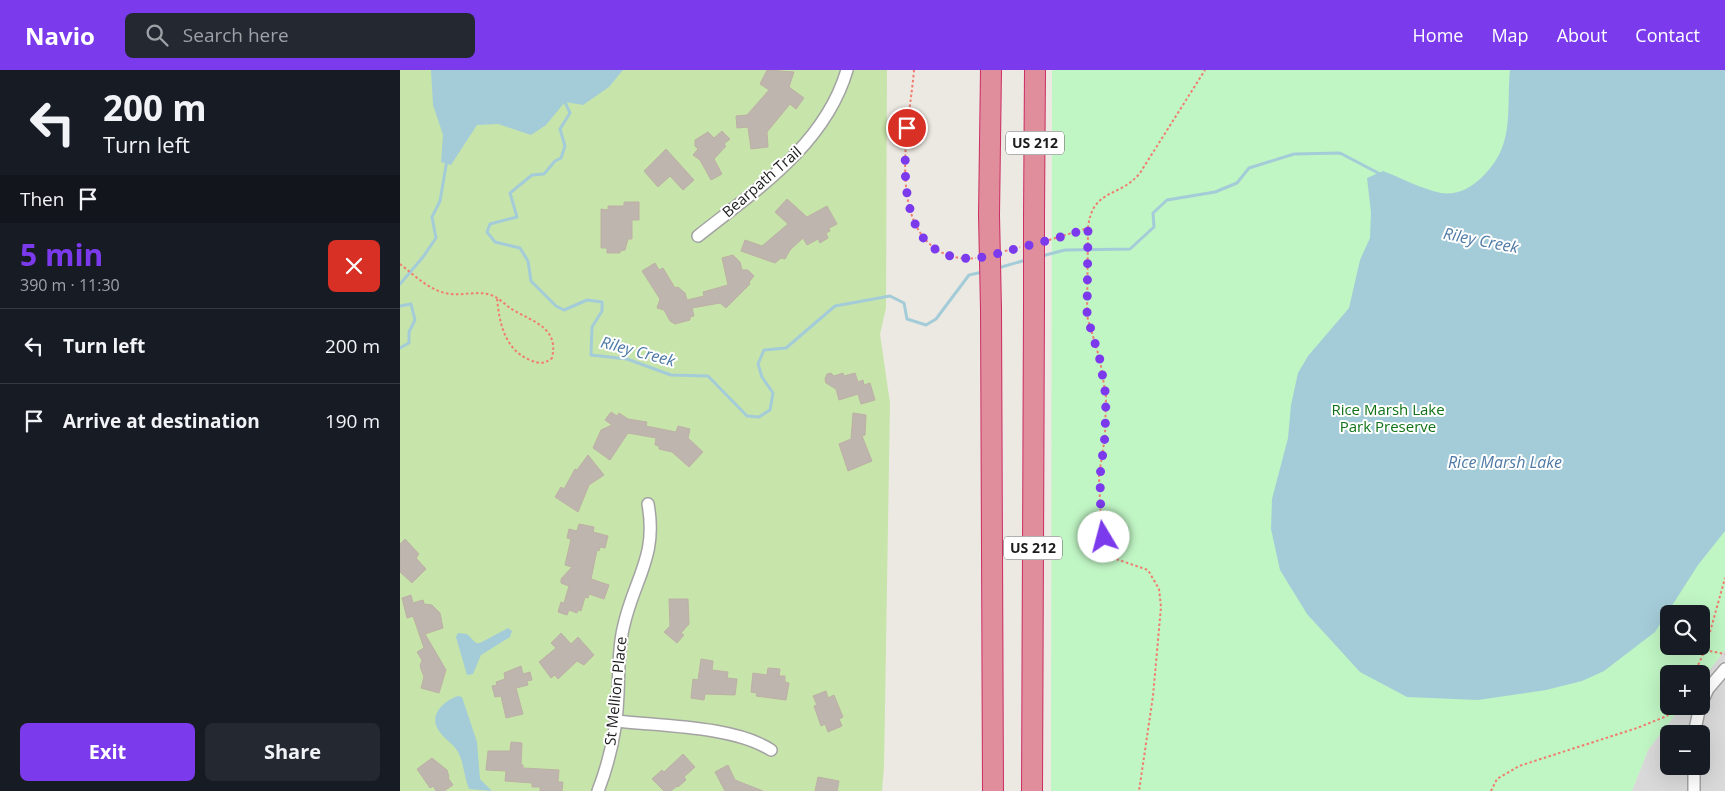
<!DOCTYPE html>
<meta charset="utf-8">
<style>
:root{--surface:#171b24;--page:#242831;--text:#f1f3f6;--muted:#9ea1a6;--line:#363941;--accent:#7c3aed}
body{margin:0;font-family:"Open Sans",sans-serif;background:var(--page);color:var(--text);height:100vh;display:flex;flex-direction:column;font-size:19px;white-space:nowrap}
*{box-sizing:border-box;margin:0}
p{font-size:16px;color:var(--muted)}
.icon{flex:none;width:28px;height:28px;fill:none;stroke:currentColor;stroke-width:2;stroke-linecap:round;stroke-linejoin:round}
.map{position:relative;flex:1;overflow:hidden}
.panel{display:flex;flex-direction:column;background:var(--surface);width:400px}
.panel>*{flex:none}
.hud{background:#171b24;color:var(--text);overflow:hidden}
.controls{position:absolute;left:1260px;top:535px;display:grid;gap:10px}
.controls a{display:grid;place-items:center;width:50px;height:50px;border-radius:8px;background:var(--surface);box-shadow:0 5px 20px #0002;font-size:25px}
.pin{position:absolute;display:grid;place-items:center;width:42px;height:42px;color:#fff;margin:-21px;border:2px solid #fff;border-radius:50%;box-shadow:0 1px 5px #0007}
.me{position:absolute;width:55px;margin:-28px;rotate:352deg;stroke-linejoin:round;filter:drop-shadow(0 0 4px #0008)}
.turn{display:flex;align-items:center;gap:18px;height:105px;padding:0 20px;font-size:22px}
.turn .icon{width:65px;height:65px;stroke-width:2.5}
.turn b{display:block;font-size:35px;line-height:42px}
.then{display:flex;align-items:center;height:48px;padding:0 20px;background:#0003;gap:10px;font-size:19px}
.round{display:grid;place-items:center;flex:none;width:52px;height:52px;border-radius:8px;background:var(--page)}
.headline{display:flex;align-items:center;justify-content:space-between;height:85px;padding:0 20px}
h1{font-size:30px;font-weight:700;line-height:38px;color:var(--accent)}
.button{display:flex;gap:10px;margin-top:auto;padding:10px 20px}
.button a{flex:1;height:58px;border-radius:8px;background:var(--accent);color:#fff;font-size:20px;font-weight:700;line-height:58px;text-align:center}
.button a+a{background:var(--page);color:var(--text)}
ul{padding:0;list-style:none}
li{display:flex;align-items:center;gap:15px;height:75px;padding:0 20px;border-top:1px solid var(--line)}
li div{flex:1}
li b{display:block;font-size:19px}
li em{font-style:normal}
header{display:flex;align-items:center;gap:30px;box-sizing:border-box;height:70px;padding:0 25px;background:var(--accent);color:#fff}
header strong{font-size:24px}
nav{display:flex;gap:28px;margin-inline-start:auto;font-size:18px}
.search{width:350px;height:45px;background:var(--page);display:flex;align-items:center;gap:12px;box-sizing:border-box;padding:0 18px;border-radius:8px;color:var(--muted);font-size:19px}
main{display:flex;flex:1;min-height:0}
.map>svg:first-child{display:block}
.residential{fill:#dad9d9;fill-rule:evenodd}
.grass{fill:#c7e4aa}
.park{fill:#c0f5c4;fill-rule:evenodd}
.water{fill:#a4ccd8}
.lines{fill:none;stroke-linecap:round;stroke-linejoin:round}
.stream{stroke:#a4ccd8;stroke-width:3}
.building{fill:#bdb5ae;stroke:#bdb0a5}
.street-casing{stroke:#a3a3a3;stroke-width:14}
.highway-casing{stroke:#cb2e64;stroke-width:22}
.path{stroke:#f17c6e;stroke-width:2;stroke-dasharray:2.5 2.5;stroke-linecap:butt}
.street{stroke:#fff;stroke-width:11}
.highway{stroke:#e08d9c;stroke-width:20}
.highway-bridge-casing{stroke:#cb2e64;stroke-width:22;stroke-linecap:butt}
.highway-bridge{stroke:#e08d9c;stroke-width:20}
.route{stroke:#7c3aed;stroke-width:9;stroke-dasharray:0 16.2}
.labels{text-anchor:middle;stroke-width:4;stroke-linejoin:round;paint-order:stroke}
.shield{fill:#fff;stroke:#606060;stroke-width:1}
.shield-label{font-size:14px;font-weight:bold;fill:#1c1c1c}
.street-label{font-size:15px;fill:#1c1c1c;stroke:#fff}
.park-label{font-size:15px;fill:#117219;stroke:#fff}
.water-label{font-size:16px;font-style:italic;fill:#4e7aa5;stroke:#fff}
</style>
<header>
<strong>Navio</strong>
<div class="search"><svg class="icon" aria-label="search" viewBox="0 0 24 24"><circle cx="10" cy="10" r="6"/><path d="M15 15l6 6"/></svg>Search here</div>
<nav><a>Home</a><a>Map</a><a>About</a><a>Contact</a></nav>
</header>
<main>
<section class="panel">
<div class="hud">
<div class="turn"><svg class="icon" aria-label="left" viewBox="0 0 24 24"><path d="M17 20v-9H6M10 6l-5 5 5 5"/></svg><div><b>200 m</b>Turn left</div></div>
<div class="then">Then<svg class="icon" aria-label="arrive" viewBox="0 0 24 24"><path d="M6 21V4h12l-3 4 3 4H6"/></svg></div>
</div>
<div class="headline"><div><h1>5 min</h1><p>390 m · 11:30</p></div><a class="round" style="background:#d93025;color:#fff"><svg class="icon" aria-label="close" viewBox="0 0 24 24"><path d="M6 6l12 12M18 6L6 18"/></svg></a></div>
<ul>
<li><svg class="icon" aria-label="left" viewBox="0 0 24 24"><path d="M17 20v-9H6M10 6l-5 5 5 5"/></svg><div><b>Turn left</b></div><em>200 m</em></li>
<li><svg class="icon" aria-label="arrive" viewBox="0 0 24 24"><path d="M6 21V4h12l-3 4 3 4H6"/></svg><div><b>Arrive at destination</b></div><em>190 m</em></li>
</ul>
<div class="button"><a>Exit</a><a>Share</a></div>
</section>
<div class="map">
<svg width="1325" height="721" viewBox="0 0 1325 721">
<rect width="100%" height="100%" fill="#ece9e2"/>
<!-- residential -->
<path class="residential" d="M1325,580v141h-93l16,-41 34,-44h19v-25zM1269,664h32v32h-32z"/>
<!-- grass -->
<polygon class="grass" points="0,0 487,0 486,238 480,264 490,333 484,697 482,721 0,721"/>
<!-- park -->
<path class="park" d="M652,0h673v580l-24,31v-7h-32v32h13l-34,44 -16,41h-581zM1269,544h32v32h-32z"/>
<!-- water -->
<g class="water">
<polygon points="31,0 223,0 209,17 183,35 165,32 146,55 131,65 98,54 77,55 51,95 41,92 43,65 33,35"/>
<path d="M1110,0h215v461l-27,34 -43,67 -51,39 -22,10 -36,9 -68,10 -71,-3 -47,-25 -53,-58 -27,-44 -9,-41 1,-30 16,-61 3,-33 7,-32 10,-17 41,-48 11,-48 10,-22 1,-26 -4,-34 16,-7c18,7 39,18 58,22 16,2 27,-4 38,-13 37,-33 27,-66 31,-110z"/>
<polygon points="108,558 112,561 110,567 81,585 73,604 67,605 56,567 58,563 67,564 76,573 80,573"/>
<path d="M58,626l4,1 15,45 3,37 12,12 -23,-2c-5,-12 -5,-26 -11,-37 -4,-8 -14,-13 -19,-21 -11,-15 4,-30 19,-35z"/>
</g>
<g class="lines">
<!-- stream -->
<g class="stream">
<polyline points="164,30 170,43 160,59 165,76 161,88 155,91 144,104 132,105 110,123 117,147 90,154 87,162 95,172 120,178 128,191 131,211 156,236 164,240 187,230 202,232 202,241 192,257 191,285 227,289 271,305 308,306 347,346 359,347 370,340 373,323 362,307 358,294 364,280 386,278 435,236 490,226 504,233 507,249 526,255 536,249 569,205 583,202"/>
<polyline points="642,186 665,180 730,179 754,157 753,143 767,130 815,122 837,113 849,98 894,84 940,83 980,104"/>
<polyline points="598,198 626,190"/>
<polyline points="0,214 23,187 36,168 32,147 40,131 47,90"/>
<polyline points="0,236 11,234 15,250 9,262 9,273 0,278"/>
</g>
</g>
<!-- building -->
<g class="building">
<polygon points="367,0 394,2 389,17 404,28 396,39 390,34 367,62 368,77 351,79 348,57 337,58 336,46 347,45 369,20 360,14"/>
<polygon points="322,61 330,69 324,74 326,76 314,89 322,104 311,110 300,90 293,85 298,79 295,76 295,70 308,62 314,68"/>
<polygon points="266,79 294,110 283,120 270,106 258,117 244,101"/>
<polygon points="387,129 407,147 427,136 437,154 429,158 430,161 426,163 428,168 420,173 418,169 407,175 403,168 390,180 385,189 381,188 375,193 341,181 345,170 362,176 388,154 375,142"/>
<polygon points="224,132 239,132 239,150 232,150 232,169 228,169 225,180 220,181 220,183 207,183 207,178 201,178 201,139 208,140 208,136 224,136"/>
<polygon points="333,185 340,192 342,200 348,200 354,206 349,212 350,214 326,238 320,233 292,238 294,246 290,247 290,250 275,254 270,251 264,240 257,238 260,229 242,201 255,193 259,200 263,198 275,218 278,217 285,223 287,230 304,226 303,222 328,215 322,188"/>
<polygon points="431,303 434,306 443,303 444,306 455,303 458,312 463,310 464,315 470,313 475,330 461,334 458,324 439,330 436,319 426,313 425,309 427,304"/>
<polygon points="211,342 217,346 219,343 228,349 247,352 246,356 276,362 278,356 290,359 288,368 303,382 289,397 272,382 259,379 259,376 255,375 256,368 228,363 210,390 193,378 201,360 212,355 205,350"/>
<polygon points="453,343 466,345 465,365 462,366 472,391 448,401 439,374 451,369"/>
<polygon points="188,385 204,405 189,415 178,442 155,427 161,417 164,419 175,399 177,400"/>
<polygon points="179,454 194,457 193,462 208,466 205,478 200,477 199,481 197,480 191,509 209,515 204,529 189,524 188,528 185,527 181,541 178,540 177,543 169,540 167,545 158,542 161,532 164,533 169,516 161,513 161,509 172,497 165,495 171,469 167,468 169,459 177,461"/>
<polygon points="5,469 19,484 16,488 26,499 12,513 0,502 0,474"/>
<polygon points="11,525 13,533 23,530 24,534 32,535 40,543 43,558 25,564 46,600 39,623 21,618 24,607 20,596 22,590 17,582 24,578 13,546 7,548 2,528"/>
<polygon points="269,529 288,529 289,554 281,563 284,565 277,573 264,562 270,556"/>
<polygon points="161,563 171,574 178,567 194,585 184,595 177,591 158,609 155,605 151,608 139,592 156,578 151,573"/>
<polygon points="301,589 313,591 312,600 328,602 327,608 337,609 335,625 305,624 304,630 291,628 293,609 298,610"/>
<polygon points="121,596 123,604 130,602 132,610 127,611 128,615 116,618 123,644 106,648 101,626 95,627 92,616 97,615 96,612 105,609 104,603"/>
<polygon points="368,598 380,599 379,606 385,606 385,612 389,613 386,630 356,626 357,623 351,622 353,603 367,605"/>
<polygon points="426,621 428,628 434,625 443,647 439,649 442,656 428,662 425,654 421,656 414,636 417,635 413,626"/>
<polygon points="111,672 122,673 121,695 123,695 123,698 159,700 158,712 163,712 162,721 140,721 140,717 132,717 132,713 105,711 106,701 86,700 88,681 110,681"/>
<polygon points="283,684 295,697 284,707 286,710 278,717 277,716 271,721 264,721 252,709 262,700 264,702"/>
<polygon points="32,688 47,700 49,707 48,708 53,715 44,721 36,721 33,716 30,718 17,699"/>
<polygon points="328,695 335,710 363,721 325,721 315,702"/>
<polygon points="418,707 439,711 437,721 415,721"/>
</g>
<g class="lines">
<!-- street casing -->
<g class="street-casing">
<g id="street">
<path d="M298,166c58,-46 127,-91 149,-166"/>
<polyline points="1301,634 1308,619 1325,599"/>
<path d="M216,651c45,5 118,5 155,29"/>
<polyline points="1294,664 1300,636"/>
<polyline points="1294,696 1294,721"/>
<path d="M198,721c12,-31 19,-64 20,-97 1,-22 0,-43 5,-65 10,-49 35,-71 25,-125"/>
</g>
</g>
<!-- highway casing -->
<g class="highway-casing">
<g id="highway">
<polyline points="589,145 591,0"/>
<polyline points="634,146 635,0"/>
<polyline points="591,239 593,721"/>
<polyline points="632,721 634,235"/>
</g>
</g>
<!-- path -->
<g class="path">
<path d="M514,0c-4,51 -28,149 25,181 11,6 24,9 37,7"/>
<path d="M688,158c4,-40 32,-30 52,-55l65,-103"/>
<polyline points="649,170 688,158 687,246 700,290 706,327 705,366 699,406 701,455 707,480 713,488 748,500 759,519 761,537 753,626 739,721"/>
<polyline points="605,181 620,177"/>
<path d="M0,194c14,11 28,25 45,29 15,4 32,-3 46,2 9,3 15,11 22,15 21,12 46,18 39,48 -7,6 -13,6 -22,2 -25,-10 -31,-37 -33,-63"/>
<polyline points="1305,580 1325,584"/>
<polyline points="1294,604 1305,580 1325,508"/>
<polyline points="1091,721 1097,709 1119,696 1237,658 1267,646 1275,636"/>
</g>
<!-- street -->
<use href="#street" class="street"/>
<!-- highway -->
<use href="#highway" class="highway"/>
<!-- highway-bridge casing -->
<g class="highway-bridge-casing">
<g id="highway-bridge">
<polyline points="589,145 591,239"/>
<polyline points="634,235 634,146"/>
</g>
</g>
<!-- highway-bridge -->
<use href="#highway-bridge" class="highway-bridge"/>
</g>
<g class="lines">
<!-- route -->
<path class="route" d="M507,58c-4,45 -7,126 56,130 17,2 35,-5 52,-9 25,-7 50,-12 73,-21l-1,88 13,44 6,37 -1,39 -5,40 1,49 3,12"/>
</g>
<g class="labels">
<!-- shield labels -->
<g class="shield">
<rect x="606" y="61.5" width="58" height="23" rx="4"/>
<rect x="604" y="466.5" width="58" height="23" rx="4"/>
</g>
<g class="shield-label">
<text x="635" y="78">US 212</text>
<text x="633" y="483">US 212</text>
</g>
<!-- street labels -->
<g class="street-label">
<text transform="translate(362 112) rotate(-41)" y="5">Bearpath Trail</text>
<text transform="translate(216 621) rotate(-84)" y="5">St Mellion Place</text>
</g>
<!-- park labels -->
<g class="park-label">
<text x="988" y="345">Rice Marsh Lake<tspan x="988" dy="17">Park Preserve</tspan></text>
</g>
<!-- water labels -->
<g class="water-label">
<text transform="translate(1081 170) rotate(11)" y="6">Riley Creek</text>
<text transform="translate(238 281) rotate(15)" y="6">Riley Creek</text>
<text x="1105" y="398">Rice Marsh Lake</text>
</g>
</g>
</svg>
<div class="controls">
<a><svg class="icon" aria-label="search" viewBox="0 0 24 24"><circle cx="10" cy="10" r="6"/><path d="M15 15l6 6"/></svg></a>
<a>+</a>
<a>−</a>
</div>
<div class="pin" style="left:507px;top:58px;background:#d93025"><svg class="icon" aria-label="arrive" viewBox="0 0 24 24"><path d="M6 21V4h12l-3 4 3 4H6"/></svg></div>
<svg class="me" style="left:704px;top:467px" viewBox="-20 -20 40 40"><circle r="19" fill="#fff"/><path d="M0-13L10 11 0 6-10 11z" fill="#7c3aed"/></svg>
</div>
</main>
